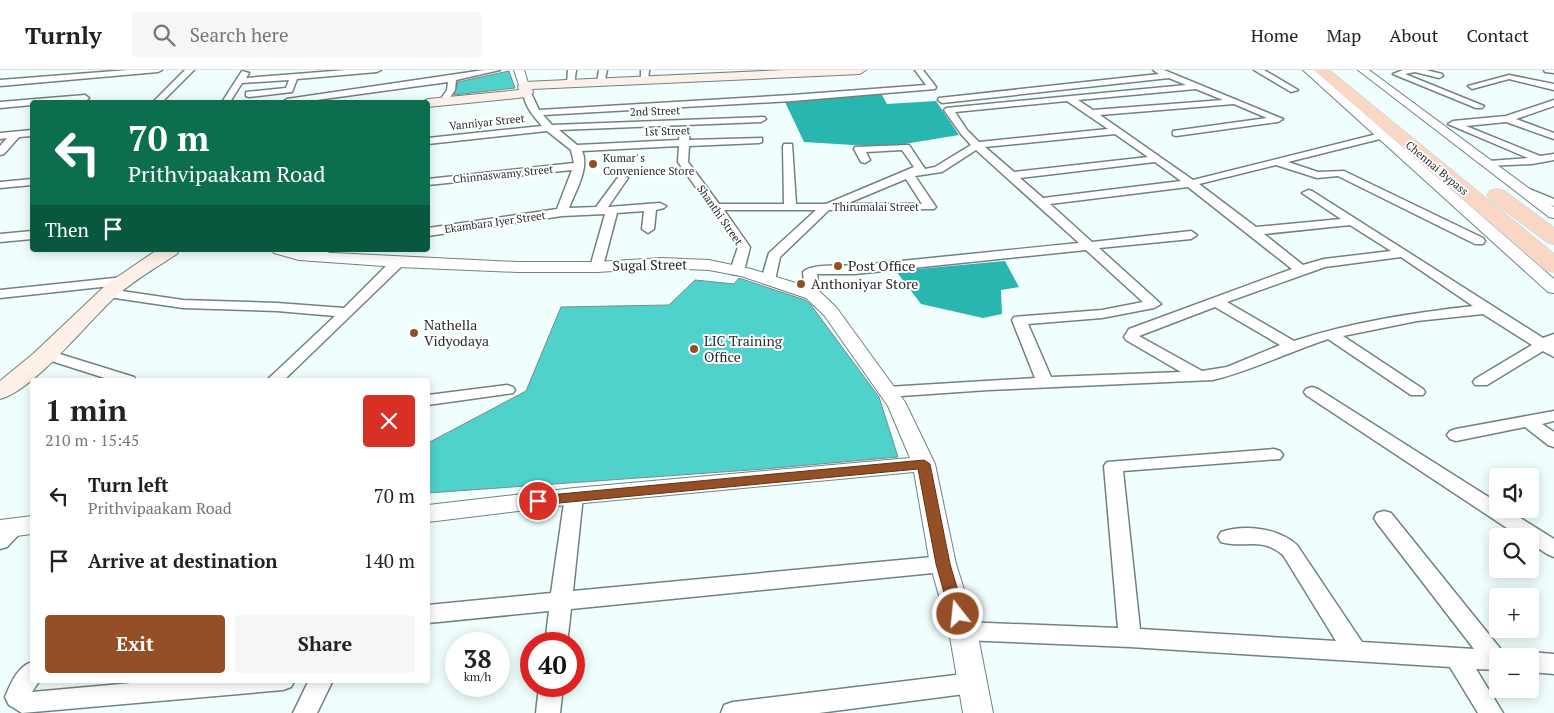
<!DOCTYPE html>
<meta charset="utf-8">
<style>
:root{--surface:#fff;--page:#f6f6f6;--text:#222;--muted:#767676;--line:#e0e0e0;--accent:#954f26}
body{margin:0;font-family:"PT Serif",serif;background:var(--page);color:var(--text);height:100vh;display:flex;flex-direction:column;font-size:19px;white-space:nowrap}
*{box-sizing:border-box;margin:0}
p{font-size:16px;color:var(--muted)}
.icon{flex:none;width:28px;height:28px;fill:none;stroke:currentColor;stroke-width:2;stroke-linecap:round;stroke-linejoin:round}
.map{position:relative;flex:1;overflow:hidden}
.details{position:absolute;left:30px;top:308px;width:400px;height:305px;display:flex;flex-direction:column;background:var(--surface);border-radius:5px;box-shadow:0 2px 12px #0003}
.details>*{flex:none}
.banner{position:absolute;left:30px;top:30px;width:400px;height:152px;border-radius:5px;box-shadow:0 2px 12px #0003;background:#0b6e4f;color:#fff;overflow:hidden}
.controls{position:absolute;left:1489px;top:398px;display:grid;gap:10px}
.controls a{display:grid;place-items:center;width:50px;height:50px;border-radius:5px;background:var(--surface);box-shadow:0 2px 12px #0003;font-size:25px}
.speed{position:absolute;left:445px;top:562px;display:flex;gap:10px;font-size:25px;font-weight:700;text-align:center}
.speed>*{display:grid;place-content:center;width:65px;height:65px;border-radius:50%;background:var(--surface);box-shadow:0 2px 12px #0003;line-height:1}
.speed small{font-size:12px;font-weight:400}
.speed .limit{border:8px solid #d22;background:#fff;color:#111}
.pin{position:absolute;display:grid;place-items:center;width:42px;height:42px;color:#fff;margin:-21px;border:2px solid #fff;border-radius:50%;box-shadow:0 1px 5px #0007}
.me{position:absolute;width:55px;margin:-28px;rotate:344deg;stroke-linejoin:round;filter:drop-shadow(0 0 4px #0008)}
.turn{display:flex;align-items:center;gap:18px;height:105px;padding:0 15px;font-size:22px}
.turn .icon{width:65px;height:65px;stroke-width:2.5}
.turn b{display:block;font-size:35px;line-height:42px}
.then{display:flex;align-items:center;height:48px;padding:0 15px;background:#0003;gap:10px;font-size:19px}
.round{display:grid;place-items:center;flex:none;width:52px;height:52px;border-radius:5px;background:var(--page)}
.headline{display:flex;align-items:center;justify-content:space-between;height:85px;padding:0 15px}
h1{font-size:30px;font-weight:600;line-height:38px}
.primary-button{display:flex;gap:10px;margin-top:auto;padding:10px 15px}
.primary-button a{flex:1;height:58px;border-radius:5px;background:var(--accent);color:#fff;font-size:20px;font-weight:600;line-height:58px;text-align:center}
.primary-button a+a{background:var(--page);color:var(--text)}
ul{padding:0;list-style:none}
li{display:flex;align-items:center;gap:15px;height:65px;padding:0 15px}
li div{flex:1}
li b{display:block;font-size:19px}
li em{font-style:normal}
header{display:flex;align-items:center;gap:30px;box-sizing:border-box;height:70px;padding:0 25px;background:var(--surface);border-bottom:1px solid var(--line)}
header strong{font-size:24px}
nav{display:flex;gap:28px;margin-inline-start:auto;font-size:18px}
.search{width:350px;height:45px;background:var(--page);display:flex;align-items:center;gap:12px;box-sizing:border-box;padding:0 18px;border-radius:5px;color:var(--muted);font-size:19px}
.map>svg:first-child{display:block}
.water{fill:#29b5b0}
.building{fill:#50d2cc;stroke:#7a8b8a}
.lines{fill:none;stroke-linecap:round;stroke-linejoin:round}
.minor-casing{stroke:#728281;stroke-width:3}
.tertiary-casing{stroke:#728281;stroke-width:2}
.secondary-casing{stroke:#728281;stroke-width:2}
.trunk-casing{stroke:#d8d9d9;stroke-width:2}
.minor{fill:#fff;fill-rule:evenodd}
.tertiary{fill:#fff;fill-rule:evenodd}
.secondary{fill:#fdf0e9;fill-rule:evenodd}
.trunk{fill:#fad6c4;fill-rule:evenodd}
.route{fill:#954f26;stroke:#613319}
.poi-dot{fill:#954f26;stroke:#fff;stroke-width:2}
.labels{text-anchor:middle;stroke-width:4;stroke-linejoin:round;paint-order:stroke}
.far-street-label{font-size:11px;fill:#262d2d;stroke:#fff}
.far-poi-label{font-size:11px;fill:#262d2d;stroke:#fff;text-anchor:start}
.street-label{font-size:14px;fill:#262d2d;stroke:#fff}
.poi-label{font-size:14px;fill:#262d2d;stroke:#fff;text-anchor:start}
</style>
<header>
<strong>Turnly</strong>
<div class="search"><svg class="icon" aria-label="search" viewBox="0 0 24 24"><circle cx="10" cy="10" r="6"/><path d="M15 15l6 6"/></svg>Search here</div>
<nav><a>Home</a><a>Map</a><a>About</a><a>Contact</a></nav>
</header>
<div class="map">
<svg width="1554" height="643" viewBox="0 0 1554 643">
<rect width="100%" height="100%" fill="#f0fffe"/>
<!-- water -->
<g class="water">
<polygon points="881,23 887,34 936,31 959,65 886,77 804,72 785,32"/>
<polygon points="1005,191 1019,217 1001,220 1002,244 983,248 921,234 896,201"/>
</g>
<!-- building -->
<g class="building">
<polygon points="509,1 515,18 454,25 458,12"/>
<polygon points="739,208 805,230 811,235 879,327 898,387 764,399 428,423 428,373 526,321 561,237 669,235 695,210 734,214"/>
</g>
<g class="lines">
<!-- minor casing -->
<g class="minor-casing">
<g id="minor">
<polygon points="128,0 162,0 158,2 0,16 0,10"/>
<polygon points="185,0 194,0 162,32 153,32"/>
<polygon points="346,0 381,0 377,2 297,9 292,22 249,27 246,26 246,22 286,18 289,10 242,13 230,32 222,32 242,1 249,3 246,8"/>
<polygon points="484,0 500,0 456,10 455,20 447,32 444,33 440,30 447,20 448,12 302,32 283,32 287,29"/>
<polygon points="568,0 576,0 574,15 567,13"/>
<polygon points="599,0 607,0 604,14 597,12"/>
<polygon points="641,0 649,0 648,11 641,9"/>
<path d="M915,0h8l13,17 -1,2 -143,12 -249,14 9,10 212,-8 2,2 -5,3 -202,8 18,15 102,-5 1,-9 5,-3 5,3 -1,9 73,-2v4l-3,1 -70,3 -1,16 31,42h65l-1,-58 1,-2h8l4,60h30l88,-37 -12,-17 -36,2 4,8 -5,3 -4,-1 -7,-13 1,-2 54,-2 16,24 10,-2 36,-22 -10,-11 -17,-24 2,-2 240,-23 -17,-7 -227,25 -4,-3 1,-2 220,-24 -6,-4h11l119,49 -5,3 -102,14 -3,-1v-4l94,-13 -33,-14 -134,11 93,65 188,-47 3,1v4l-96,24 30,10 26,-1 139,67 2,3 -2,3h-8l-137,-68 -21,2 -41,-13 -77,19 57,43 85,-8 -39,-26 6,-3 4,1 231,147 11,-4v23l-11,-6 -56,34h-12l-2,-3 2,-3 57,-34 -49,-31 -66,7 -74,15 80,53 2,3 -2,3h-12l-83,-56c-39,13 -75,31 -115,41l-225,10 -101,7 -6,-2 -2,-3 2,-3 6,-2 148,-9 -23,-58 2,-3 88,-7 41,-8 -57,-52 -231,24h-38l2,20 -2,3h-10l-2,-3 -2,-22c9,-10 46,-5 59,-7 72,-7 145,-15 217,-22l-103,-93 -34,22 -27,4 21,31 -2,2 -105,1 -49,47 -5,23 -7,4 -7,-4 8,-27 47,-43h-92l26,37 -6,24 -7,4 -5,-1 -2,-3 8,-24 -60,-85 1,-16 -97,5c8,17 -7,41 -13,57l27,-1 23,-31 4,-1 5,3 -20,29 52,-4 6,3 -2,2 -8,2 -2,19 -6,4 -6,-4 2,-18 -27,2 -15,57h-10l-2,-3 15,-53 -43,2 -134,20v-8l129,-19 15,-39 -144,15v-6l146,-16 -3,-13 -24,-19 -119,13v-6l114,-12c-8,-9 -20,-23 -18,-35h6l9,19 253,-15 134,-10zM1196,19l27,11 -130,10 -15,-10zM1067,31l41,28 -129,13 -12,-12 -12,-18zM1115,64l33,23 -134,15 -29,-25zM1155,92l26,19 -138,17 -23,-20zM906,109l16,25h-76zM1188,117l104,82 -163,60 -5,8 2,3 55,32 -130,5 -23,-53 74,-6 52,-10 7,-4 -62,-56 92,-9 6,-4 -6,-4 -99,11 -42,-38zM1350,155l41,26 -67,8 -21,6 -39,-31zM1401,187l72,49c-61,7 -121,16 -179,35l-67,-39 98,-35zM1215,237l65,38 -53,22 -25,4 -63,-35z"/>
<polygon points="1254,0 1264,0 1298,20 1291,22"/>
<polygon points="1403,0 1426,0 1442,4 1443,6 1439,8 1415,2 1405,4 1484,36 1482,38 1476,38 1393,4"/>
<polygon points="1544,0 1554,0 1554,3 1545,2"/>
<polygon points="1509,5 1554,14 1554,20 1509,9 1472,19 1468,16"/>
<polygon points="85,25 89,28 85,32 32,32 32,35 0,38 0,32"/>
<polygon points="1554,30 1554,36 1516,49 1554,63 1554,69 1506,52 1466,56 1540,86 1554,84 1554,90 1532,94 1485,96 1484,94 1485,92 1489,91 1528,88 1448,54 1453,51 1506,46"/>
<polygon points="32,60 32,66 19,67 4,84 0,85 0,76 7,68 0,69 0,63"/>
<polygon points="32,109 32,115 0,118 0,112"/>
<polygon points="1522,116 1554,129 1554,136 1518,121 1516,119"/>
<polygon points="32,161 32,169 0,172 0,164"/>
<polygon points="305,180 330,180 328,183 299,189 293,185 294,182"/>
<polygon points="398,188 404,192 403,195 284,310 267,310 335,246 277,241 183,238 108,227 101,223 108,219 183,230 277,233 344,238 393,189"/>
<polygon points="124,207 131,211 129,214 0,228 0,220"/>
<polygon points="47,280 134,307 136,310 111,310 42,288 39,285 42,282"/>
<polygon points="507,315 513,317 515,320 513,323 428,335 428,325"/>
<polygon points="1312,317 1318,319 1498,433 1498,439 1506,439 1554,469 1554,487 1547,484 1530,473 1530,466 1519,466 1306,325 1304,322 1306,319"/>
<polygon points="1554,341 1554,351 1542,354 1554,362 1554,377 1548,375 1525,357 1456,371 1450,369 1447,365 1450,361 1456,359"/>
<path d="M1274,379l6,2 3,4 -3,4 -157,12 17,158 196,12 -53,-86c-22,-19 -39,-6 -62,-13l-3,-5 3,-5c24,-8 57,-4 76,13l65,97 112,7 -97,-126 -3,-5 3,-5 7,-2 7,2 112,139 3,1 2,3h-10v14l-22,-1 27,44h-25l-28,-46 -320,-20 -167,-7 -8,-2 -3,-7 3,-7 8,-2 155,6 -14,-162 3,-4z"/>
<polygon points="574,419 581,421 583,426 573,521 943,486 950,488 953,494 950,500 943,502 571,539 567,574 545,574 549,541 428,553 428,535 551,523 565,426 567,421"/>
<polygon points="16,450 23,452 26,457 7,477 0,479 0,460 9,452"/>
<polygon points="1530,582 1554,584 1554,604 1530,602 1530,586 1521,586"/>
<path d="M32,592v18h8l-8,12 133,-12h130l-4,7 -8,3 -261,23 -13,-8 -4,-8c6,-14 12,-30 27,-35z"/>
<polygon points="972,603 980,606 984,613 980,620 972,623 819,643 721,643 724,635 733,632"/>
<polygon points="309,610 333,610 317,643 293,643"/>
<polygon points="539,616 563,616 560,643 536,643"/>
</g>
</g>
<!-- tertiary casing -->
<g class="tertiary-casing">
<g id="tertiary">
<polygon points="514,0 524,0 529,16 528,18 520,18"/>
<polygon points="1303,0 1314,0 1554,209 1554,223 1548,222"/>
<polygon points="1358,0 1369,0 1554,137 1554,148 1549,147"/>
<polygon points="272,180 517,192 597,192 662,188 709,190 751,199 818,220 836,237 905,332 935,394 956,494 977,561 993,643 963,643 949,561 930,494 914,402 574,434 428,452 428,435 574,418 910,388 888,336 824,245 806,228 741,206 709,200 662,198 597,202 517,202 398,197 299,190 274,183"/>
<polygon points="32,446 32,464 0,468 0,450"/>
</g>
</g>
<!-- secondary casing -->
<g class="secondary-casing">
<g id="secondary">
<polygon points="784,0 866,0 860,4 532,19 533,23 527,27 428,37 428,32 422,32 428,29 519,20 518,16 524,12"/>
<path d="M157,180h22l-2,4c-22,14 -44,27 -63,44 -27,25 -81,93 -114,101v-18l34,-28 73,-69z"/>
</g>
</g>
<!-- trunk casing -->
<g class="trunk-casing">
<g id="trunk">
<polygon points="1314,0 1329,0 1554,184 1554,202 1546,200"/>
<polygon points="1497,119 1504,121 1554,158 1554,174 1547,172 1490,129 1487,125 1490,121"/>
</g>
</g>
<!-- minor -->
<use href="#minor" class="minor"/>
<!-- tertiary -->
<use href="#tertiary" class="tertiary"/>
<!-- secondary -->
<use href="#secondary" class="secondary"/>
<!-- trunk -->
<use href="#trunk" class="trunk"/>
</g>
<!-- route -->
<polygon class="route" points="924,390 930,394 950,494 965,544 963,549 958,550 952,549 950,544 936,494 918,399 538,435 533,434 531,431 533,427 538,426"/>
<!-- markers -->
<g class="poi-dot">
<circle cx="593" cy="94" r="5"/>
<circle cx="838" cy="196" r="5"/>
<circle cx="801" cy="214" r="5"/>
<circle cx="414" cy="263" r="5"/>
<circle cx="694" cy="279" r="5"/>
</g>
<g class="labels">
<!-- far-street labels -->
<g class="far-street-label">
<text transform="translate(655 41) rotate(-2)" y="4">2nd Street</text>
<text transform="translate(487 52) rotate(-6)" y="4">Vanniyar Street</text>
<text transform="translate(667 61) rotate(-2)" y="4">1st Street</text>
<text transform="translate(1437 98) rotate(40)" y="4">Chennai Bypass</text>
<text transform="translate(503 104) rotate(-6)" y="4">Chinnaswamy Street</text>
<text x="876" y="141">Thirumalai Street</text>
<text transform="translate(720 145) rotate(55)" y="4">Shanthi Street</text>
<text transform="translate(495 152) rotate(-8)" y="4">Ekambara Iyer Street</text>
</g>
<!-- far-poi labels -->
<g class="far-poi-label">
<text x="603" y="92">Kumar' s<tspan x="603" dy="13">Convenience Store</tspan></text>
</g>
<!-- street labels -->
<g class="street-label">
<text transform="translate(650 195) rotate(-1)" y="5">Sugal Street</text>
</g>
<!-- poi labels -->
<g class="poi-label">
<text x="848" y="201">Post Office</text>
<text x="811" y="219">Anthoniyar Store</text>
<text x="424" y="260">Nathella<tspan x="424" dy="16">Vidyodaya</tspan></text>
<text x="704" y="276">LIC Training<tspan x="704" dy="16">Office</tspan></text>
</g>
</g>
</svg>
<div class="controls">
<a><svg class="icon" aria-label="sound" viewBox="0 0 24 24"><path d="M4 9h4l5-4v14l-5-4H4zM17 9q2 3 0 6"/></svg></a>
<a><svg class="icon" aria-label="search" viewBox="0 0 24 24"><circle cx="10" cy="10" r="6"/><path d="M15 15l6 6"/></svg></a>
<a>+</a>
<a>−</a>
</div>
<div class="speed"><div>38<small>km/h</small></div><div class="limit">40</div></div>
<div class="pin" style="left:538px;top:431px;background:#d93025"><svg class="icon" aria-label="arrive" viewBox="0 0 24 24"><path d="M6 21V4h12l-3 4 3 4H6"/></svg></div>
<svg class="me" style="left:958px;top:544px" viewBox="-20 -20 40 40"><circle r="17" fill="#954f26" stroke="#fff" stroke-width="3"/><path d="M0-11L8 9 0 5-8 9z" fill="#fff"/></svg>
<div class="banner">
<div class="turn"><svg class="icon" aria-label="left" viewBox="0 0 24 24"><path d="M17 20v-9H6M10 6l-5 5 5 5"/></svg><div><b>70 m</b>Prithvipaakam Road</div></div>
<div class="then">Then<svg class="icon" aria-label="arrive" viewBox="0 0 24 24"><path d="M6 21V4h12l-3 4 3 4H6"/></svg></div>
</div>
<section class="details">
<div class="headline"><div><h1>1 min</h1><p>210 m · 15:45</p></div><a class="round" style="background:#d93025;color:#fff"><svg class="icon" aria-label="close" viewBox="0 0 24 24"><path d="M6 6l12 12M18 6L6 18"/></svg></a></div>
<ul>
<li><svg class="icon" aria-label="left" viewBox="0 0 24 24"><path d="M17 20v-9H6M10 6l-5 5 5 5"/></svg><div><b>Turn left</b><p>Prithvipaakam Road</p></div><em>70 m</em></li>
<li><svg class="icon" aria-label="arrive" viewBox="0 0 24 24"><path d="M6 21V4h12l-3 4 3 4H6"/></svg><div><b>Arrive at destination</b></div><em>140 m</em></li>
</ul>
<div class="primary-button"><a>Exit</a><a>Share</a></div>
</section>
</div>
